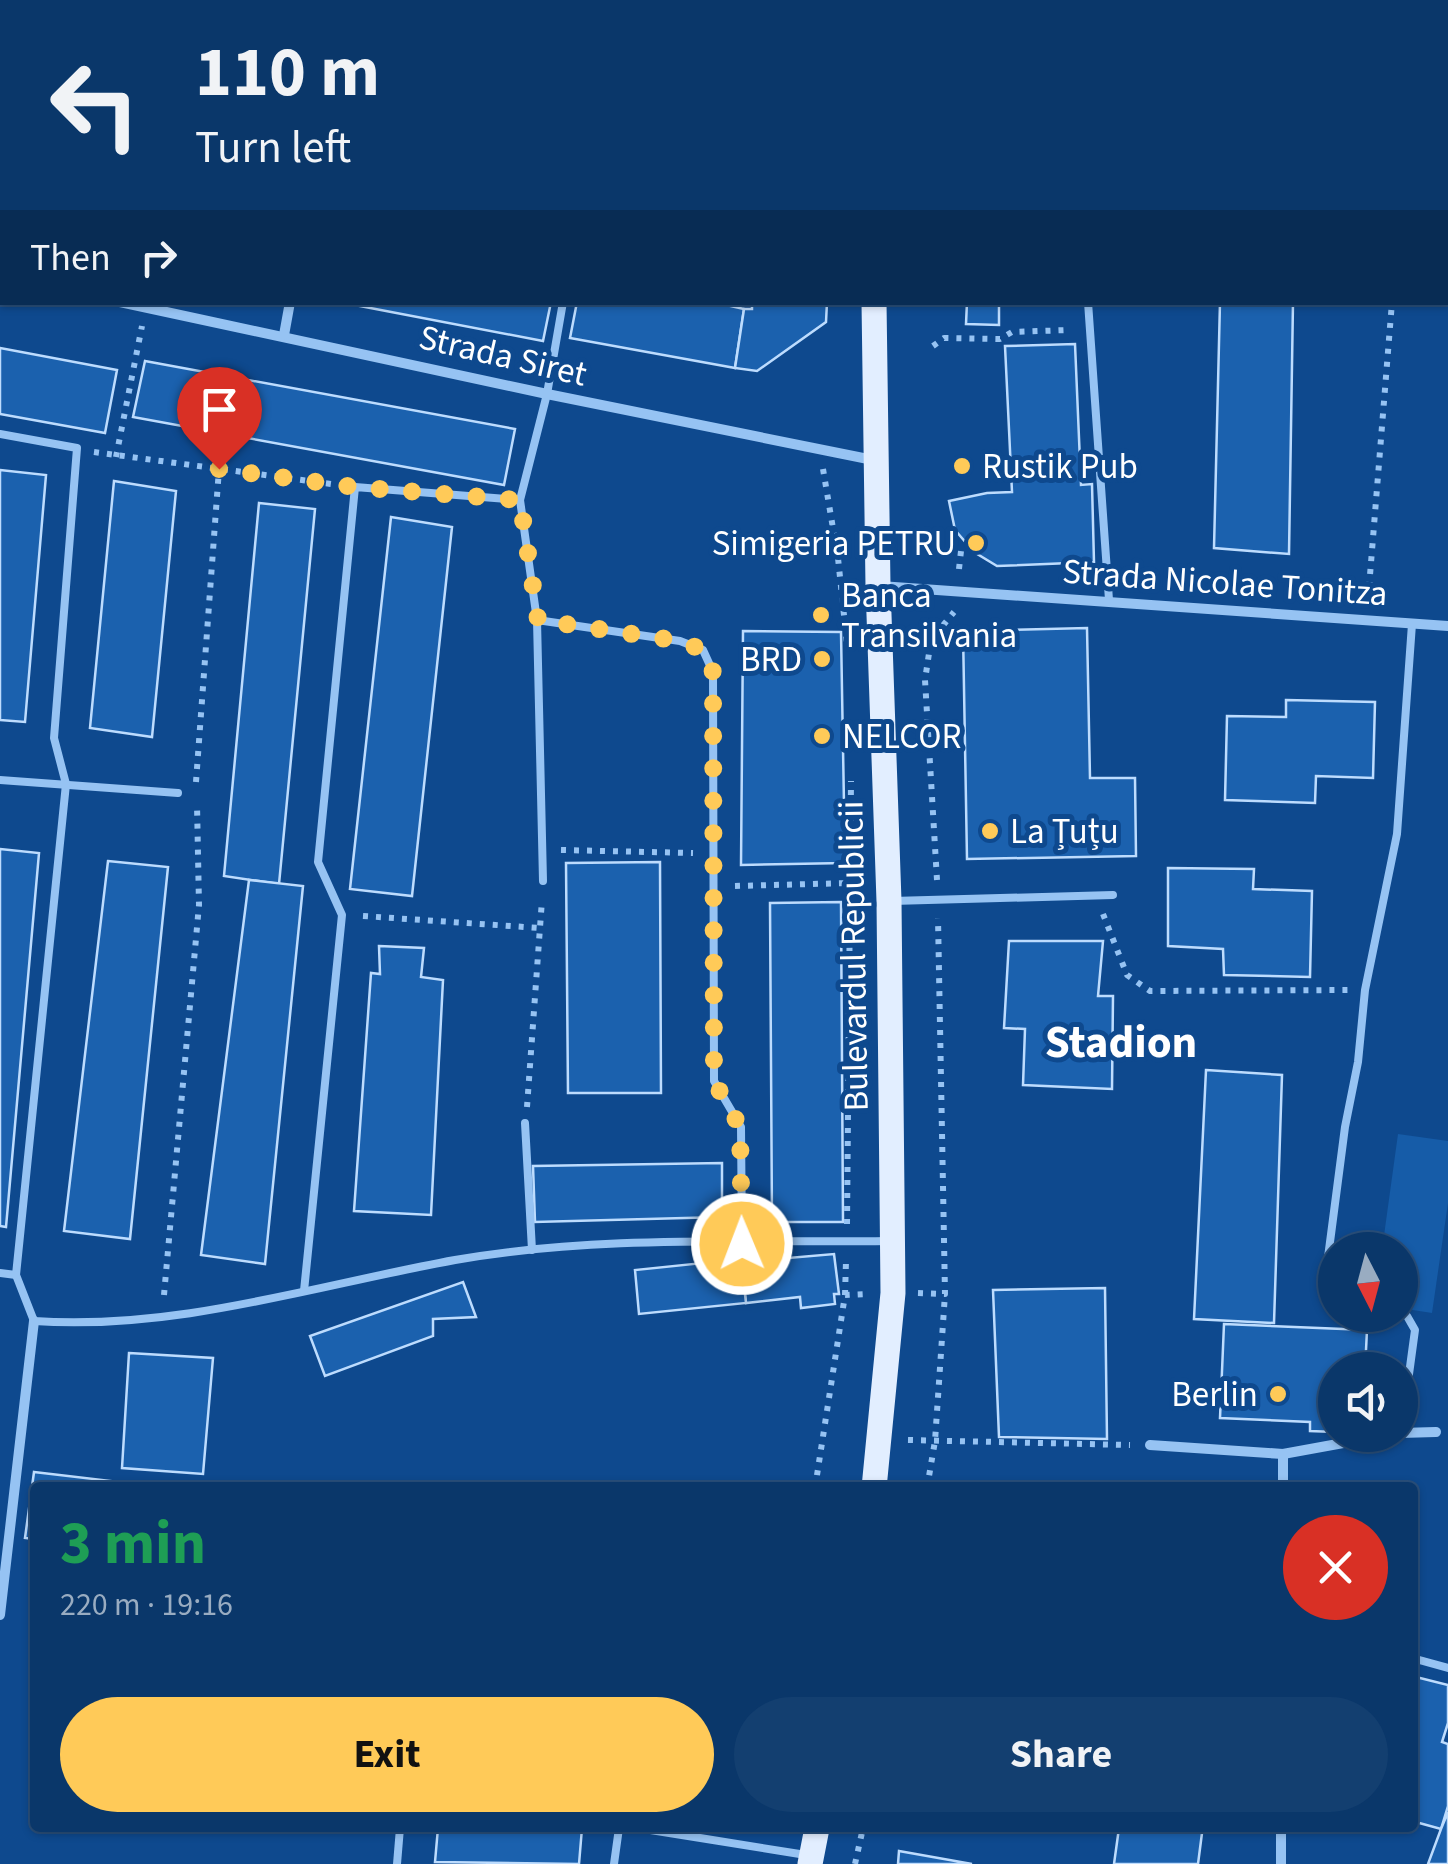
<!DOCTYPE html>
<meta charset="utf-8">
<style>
:root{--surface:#0a376a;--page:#133f70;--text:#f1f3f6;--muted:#99acc1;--line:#2a517e;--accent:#ffca58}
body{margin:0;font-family:"Source Sans 3",sans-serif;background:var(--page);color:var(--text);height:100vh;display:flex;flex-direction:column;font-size:38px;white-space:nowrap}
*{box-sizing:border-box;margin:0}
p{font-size:32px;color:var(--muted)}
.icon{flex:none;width:55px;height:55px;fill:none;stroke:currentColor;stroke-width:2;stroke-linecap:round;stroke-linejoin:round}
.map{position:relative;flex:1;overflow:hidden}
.details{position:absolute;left:30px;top:1482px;width:1388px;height:350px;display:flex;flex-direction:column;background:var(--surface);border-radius:10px;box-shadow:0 2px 8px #0004,0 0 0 2px var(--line)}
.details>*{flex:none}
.top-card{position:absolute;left:0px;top:0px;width:1450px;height:305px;box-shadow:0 2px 8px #0004,0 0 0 2px var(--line);background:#0a376a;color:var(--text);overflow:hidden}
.needle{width:65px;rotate:174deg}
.controls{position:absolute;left:1318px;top:1232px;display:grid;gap:20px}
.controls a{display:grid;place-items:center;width:100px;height:100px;border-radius:50%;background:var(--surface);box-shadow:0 2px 8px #0004,0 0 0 2px var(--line);font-size:50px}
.pin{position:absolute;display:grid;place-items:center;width:85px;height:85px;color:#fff;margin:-102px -42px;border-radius:50% 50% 50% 0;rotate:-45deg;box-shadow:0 0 10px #0007}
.pin .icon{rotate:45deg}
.me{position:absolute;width:110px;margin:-55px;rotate:359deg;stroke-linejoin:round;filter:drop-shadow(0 0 8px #0008)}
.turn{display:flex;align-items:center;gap:35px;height:210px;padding:0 30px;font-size:45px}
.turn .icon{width:130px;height:130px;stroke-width:2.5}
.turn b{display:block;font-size:70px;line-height:85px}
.then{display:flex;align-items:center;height:95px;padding:0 30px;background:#0003;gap:20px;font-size:38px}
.round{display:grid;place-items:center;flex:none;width:105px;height:105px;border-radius:52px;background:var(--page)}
.headline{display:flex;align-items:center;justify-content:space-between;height:170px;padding:0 30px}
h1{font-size:60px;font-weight:700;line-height:75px;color:#1e9e55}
.action{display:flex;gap:20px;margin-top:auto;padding:20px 30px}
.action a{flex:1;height:115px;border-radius:60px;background:var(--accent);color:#111;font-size:40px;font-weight:700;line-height:115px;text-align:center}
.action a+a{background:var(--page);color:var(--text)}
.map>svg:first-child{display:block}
.green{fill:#165ca8}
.building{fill:#1b61ae;stroke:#bddcfe;stroke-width:2.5}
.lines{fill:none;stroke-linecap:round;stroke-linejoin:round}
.path{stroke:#96c3f3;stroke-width:6;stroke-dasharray:5 8;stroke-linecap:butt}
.lane{stroke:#96c3f3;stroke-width:8}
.street{stroke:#96c3f3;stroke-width:10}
.primary{stroke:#e2eeff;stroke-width:25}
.route{stroke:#ffca58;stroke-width:18;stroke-dasharray:0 32.4}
.poi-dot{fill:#ffca58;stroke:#0e498e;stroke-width:4}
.labels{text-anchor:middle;stroke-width:10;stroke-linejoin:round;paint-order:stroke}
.street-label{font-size:35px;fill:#fff;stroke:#0e498e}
.poi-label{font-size:35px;fill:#fff;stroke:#0e498e;text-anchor:start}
.district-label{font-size:45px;font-weight:bold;fill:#fff;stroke:#0e498e}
</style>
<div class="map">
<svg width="1448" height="1864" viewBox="0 0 1448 1864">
<rect width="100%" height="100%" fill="#0e498e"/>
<!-- green -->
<polygon class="green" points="1398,1134 1448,1141 1448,1203 1432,1313 1400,1308 1400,1250 1382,1250"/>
<!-- building -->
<g class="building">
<polygon points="0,0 116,0 2,2 2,67"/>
<polygon points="503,0 609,0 502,2"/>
<polygon points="339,302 551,302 543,341"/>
<polygon points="577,302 713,302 744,309 735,368 570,338"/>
<polygon points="752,302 827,302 826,322 757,371 735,368 744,309 752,309"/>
<polygon points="967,302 999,302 999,325 966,324"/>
<polygon points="1220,302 1293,302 1289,554 1214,548"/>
<polygon points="1075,344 1081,485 1092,484 1094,562 997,566 974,552 955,530 949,501 987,493 1012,492 1005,346"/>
<polygon points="0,348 117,370 105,433 0,414"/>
<polygon points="145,361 515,429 504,485 133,417"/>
<polygon points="0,470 46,475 25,722 0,720"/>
<polygon points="114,481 176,491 152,737 90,728"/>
<polygon points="259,503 315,509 279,884 224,876"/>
<polygon points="391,517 452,527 412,896 350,889"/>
<polygon points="1087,628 1090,778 1135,778 1136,856 967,859 963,631"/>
<polygon points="743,631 841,632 845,863 741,865"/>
<polygon points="1286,700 1375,702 1373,778 1316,776 1315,803 1225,800 1227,716 1286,717"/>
<polygon points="0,849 39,853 6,1227 0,1226"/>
<polygon points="108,861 168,867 130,1239 64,1231"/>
<polygon points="660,862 661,1093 568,1093 566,863"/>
<polygon points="1168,868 1254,869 1253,889 1312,891 1310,977 1224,975 1223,949 1168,946"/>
<polygon points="249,880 303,886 265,1264 201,1255"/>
<polygon points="841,902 843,1222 772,1222 770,903"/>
<polygon points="1009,941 1103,941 1098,996 1113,996 1112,1089 1023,1085 1025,1029 1004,1028"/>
<polygon points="379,946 424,948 421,977 443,980 431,1215 354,1211 371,973 380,974"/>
<polygon points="1206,1070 1282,1075 1274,1323 1194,1319"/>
<polygon points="722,1163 722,1217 535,1222 533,1166"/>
<polygon points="834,1254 839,1294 834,1294 835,1304 801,1308 800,1297 746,1303 741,1262"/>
<polygon points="741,1259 746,1303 639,1314 635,1270"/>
<polygon points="463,1282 476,1317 433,1319 433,1336 325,1376 310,1336"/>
<polygon points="1105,1288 1107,1439 999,1437 993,1290"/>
<polygon points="1224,1324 1367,1330 1365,1370 1335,1370 1335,1432 1310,1431 1310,1422 1220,1418"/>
<polygon points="129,1353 213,1358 203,1474 122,1468"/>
<polygon points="34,1472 128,1483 128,1488 35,1488 35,1539 25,1538"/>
<polygon points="1412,1676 1448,1685 1448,1723 1442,1742 1448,1744 1448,1806 1441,1829 1412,1821"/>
<polygon points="1448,1812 1448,1864 1428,1864 1441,1829"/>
<polygon points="438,1828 582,1828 579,1864 435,1862"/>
<polygon points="1119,1828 1161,1828 1202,1833 1198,1864 1114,1864"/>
<polygon points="899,1851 972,1864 898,1864"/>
</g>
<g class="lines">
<!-- path -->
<g class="path">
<polyline points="484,2 484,0"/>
<polyline points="616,2 617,0"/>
<polyline points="1350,2 1350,0"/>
<polyline points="933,346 944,338 1000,339 1012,332 1069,330"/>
<polyline points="94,452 339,485"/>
<polyline points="116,457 142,326"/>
<polyline points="823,469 838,558 847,644"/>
<polyline points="959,569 961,551"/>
<polyline points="1368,600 1392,302"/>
<polyline points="196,782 219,469"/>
<polyline points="561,850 693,853"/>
<polyline points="937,880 925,680 931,640 954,612"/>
<polyline points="735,886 852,883"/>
<polyline points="1103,914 1127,975 1150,991 1349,990"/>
<polyline points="363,916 540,928"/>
<polyline points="527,1107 542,900"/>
<polyline points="847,1224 851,781"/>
<polyline points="918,1293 945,1294 938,918"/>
<polyline points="164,1295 199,905 197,804"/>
<polyline points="845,1295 846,1261"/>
<polyline points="908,1440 1130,1445"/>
<polyline points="815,1488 845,1295 866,1294"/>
<polyline points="927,1488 935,1441 945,1294"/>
<polyline points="855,1864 863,1828"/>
</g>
<!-- lane -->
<g class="lane">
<polyline points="146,2 147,0"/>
<polyline points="1073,2 1073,0"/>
<polyline points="0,123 2,124"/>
<polyline points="1088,302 1109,600"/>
<path d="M0,434l77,14 -23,290 12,46 -50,491 18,46c142,10 283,-36 421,-61 142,-25 290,-17 434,-19"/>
<polyline points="520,500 537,620 680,641 703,650 713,672 714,1081 741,1127 742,1244"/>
<polyline points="537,620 543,881"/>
<polyline points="0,780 178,793"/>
<polyline points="892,901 1113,895"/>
<polyline points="525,1123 532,1250"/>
<polyline points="0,1273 16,1275"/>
<polyline points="1335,1274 1327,1265 1345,1127 1358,1062 1365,990 1397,834 1412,624"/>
<polyline points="304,1291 342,915 318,862 355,487 520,500 547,394 563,302"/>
<polyline points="1400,1314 1407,1316 1415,1330 1401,1433"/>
<polyline points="1412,1658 1448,1668"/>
<polyline points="638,1828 806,1855"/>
<polyline points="397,1864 400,1828"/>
<polyline points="614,1864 619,1828"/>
</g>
<!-- street -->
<g class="street">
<polyline points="343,2 344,0"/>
<polyline points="0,277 2,278"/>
<polyline points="120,302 547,394 873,460"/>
<polyline points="284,335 290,302"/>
<polyline points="880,586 1448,626"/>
<polyline points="1400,1433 1436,1432"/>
<polyline points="1150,1445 1283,1454 1387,1435"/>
<polyline points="1283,1454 1283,1488"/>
<polyline points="0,1615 34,1321"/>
<polyline points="1281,1864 1281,1828"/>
</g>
<!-- primary -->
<g class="primary">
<polyline points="874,2 874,0"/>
<polyline points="874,302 878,586 889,901 893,1293 874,1488"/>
<polyline points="810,1864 817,1828"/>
</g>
</g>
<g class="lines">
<!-- route -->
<polyline class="route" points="219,469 355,487 520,500 538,620 680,641 703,650 713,672 714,1081 740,1127 742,1244"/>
</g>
<!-- markers -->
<g class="poi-dot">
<circle cx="962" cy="466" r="10"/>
<circle cx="976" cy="543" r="10"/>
<circle cx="821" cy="615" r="10"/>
<circle cx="822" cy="659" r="10"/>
<circle cx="822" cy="736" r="10"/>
<circle cx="990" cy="831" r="10"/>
<circle cx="1278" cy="1394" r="10"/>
</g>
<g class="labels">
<!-- street labels -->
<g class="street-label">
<text transform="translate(503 355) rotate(13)" y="12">Strada Siret</text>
<text transform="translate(1225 582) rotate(4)" y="12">Strada Nicolae Tonitza</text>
<text transform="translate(853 956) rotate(-91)" y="12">Bulevardul Republicii</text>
</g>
<!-- poi labels -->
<g class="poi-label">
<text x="982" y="478">Rustik Pub</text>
<text x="956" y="555" text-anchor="end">Simigeria PETRU</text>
<text x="841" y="607">Banca<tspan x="841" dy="40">Transilvania</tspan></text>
<text x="802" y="671" text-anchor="end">BRD</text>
<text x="842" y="748">NELCOR</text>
<text x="1010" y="843">La Țuțu</text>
<text x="1258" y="1406" text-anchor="end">Berlin</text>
</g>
<!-- district labels -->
<g class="district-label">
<text x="1121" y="1057">Stadion</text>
</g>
</g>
</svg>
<div class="controls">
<a><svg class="needle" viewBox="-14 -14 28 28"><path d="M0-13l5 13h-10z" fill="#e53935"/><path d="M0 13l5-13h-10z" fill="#99acc1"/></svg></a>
<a><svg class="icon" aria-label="sound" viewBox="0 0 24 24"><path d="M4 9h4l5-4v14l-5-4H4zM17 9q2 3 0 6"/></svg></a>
</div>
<div class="pin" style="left:219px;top:469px;background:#d93025"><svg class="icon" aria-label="arrive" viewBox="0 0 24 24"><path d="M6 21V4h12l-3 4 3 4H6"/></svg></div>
<svg class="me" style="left:742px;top:1244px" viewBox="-20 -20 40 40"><circle r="17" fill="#ffca58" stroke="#fff" stroke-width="3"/><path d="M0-11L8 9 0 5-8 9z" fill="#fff"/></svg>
<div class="top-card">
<div class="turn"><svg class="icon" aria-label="left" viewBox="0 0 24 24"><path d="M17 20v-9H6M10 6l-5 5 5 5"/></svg><div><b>110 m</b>Turn left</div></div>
<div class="then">Then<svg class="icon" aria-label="right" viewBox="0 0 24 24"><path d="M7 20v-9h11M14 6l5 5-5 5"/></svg></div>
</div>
<section class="details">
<div class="headline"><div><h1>3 min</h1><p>220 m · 19:16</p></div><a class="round" style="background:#d93025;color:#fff"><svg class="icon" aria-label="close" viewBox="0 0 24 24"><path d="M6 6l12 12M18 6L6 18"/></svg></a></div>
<div class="action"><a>Exit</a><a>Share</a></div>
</section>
</div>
